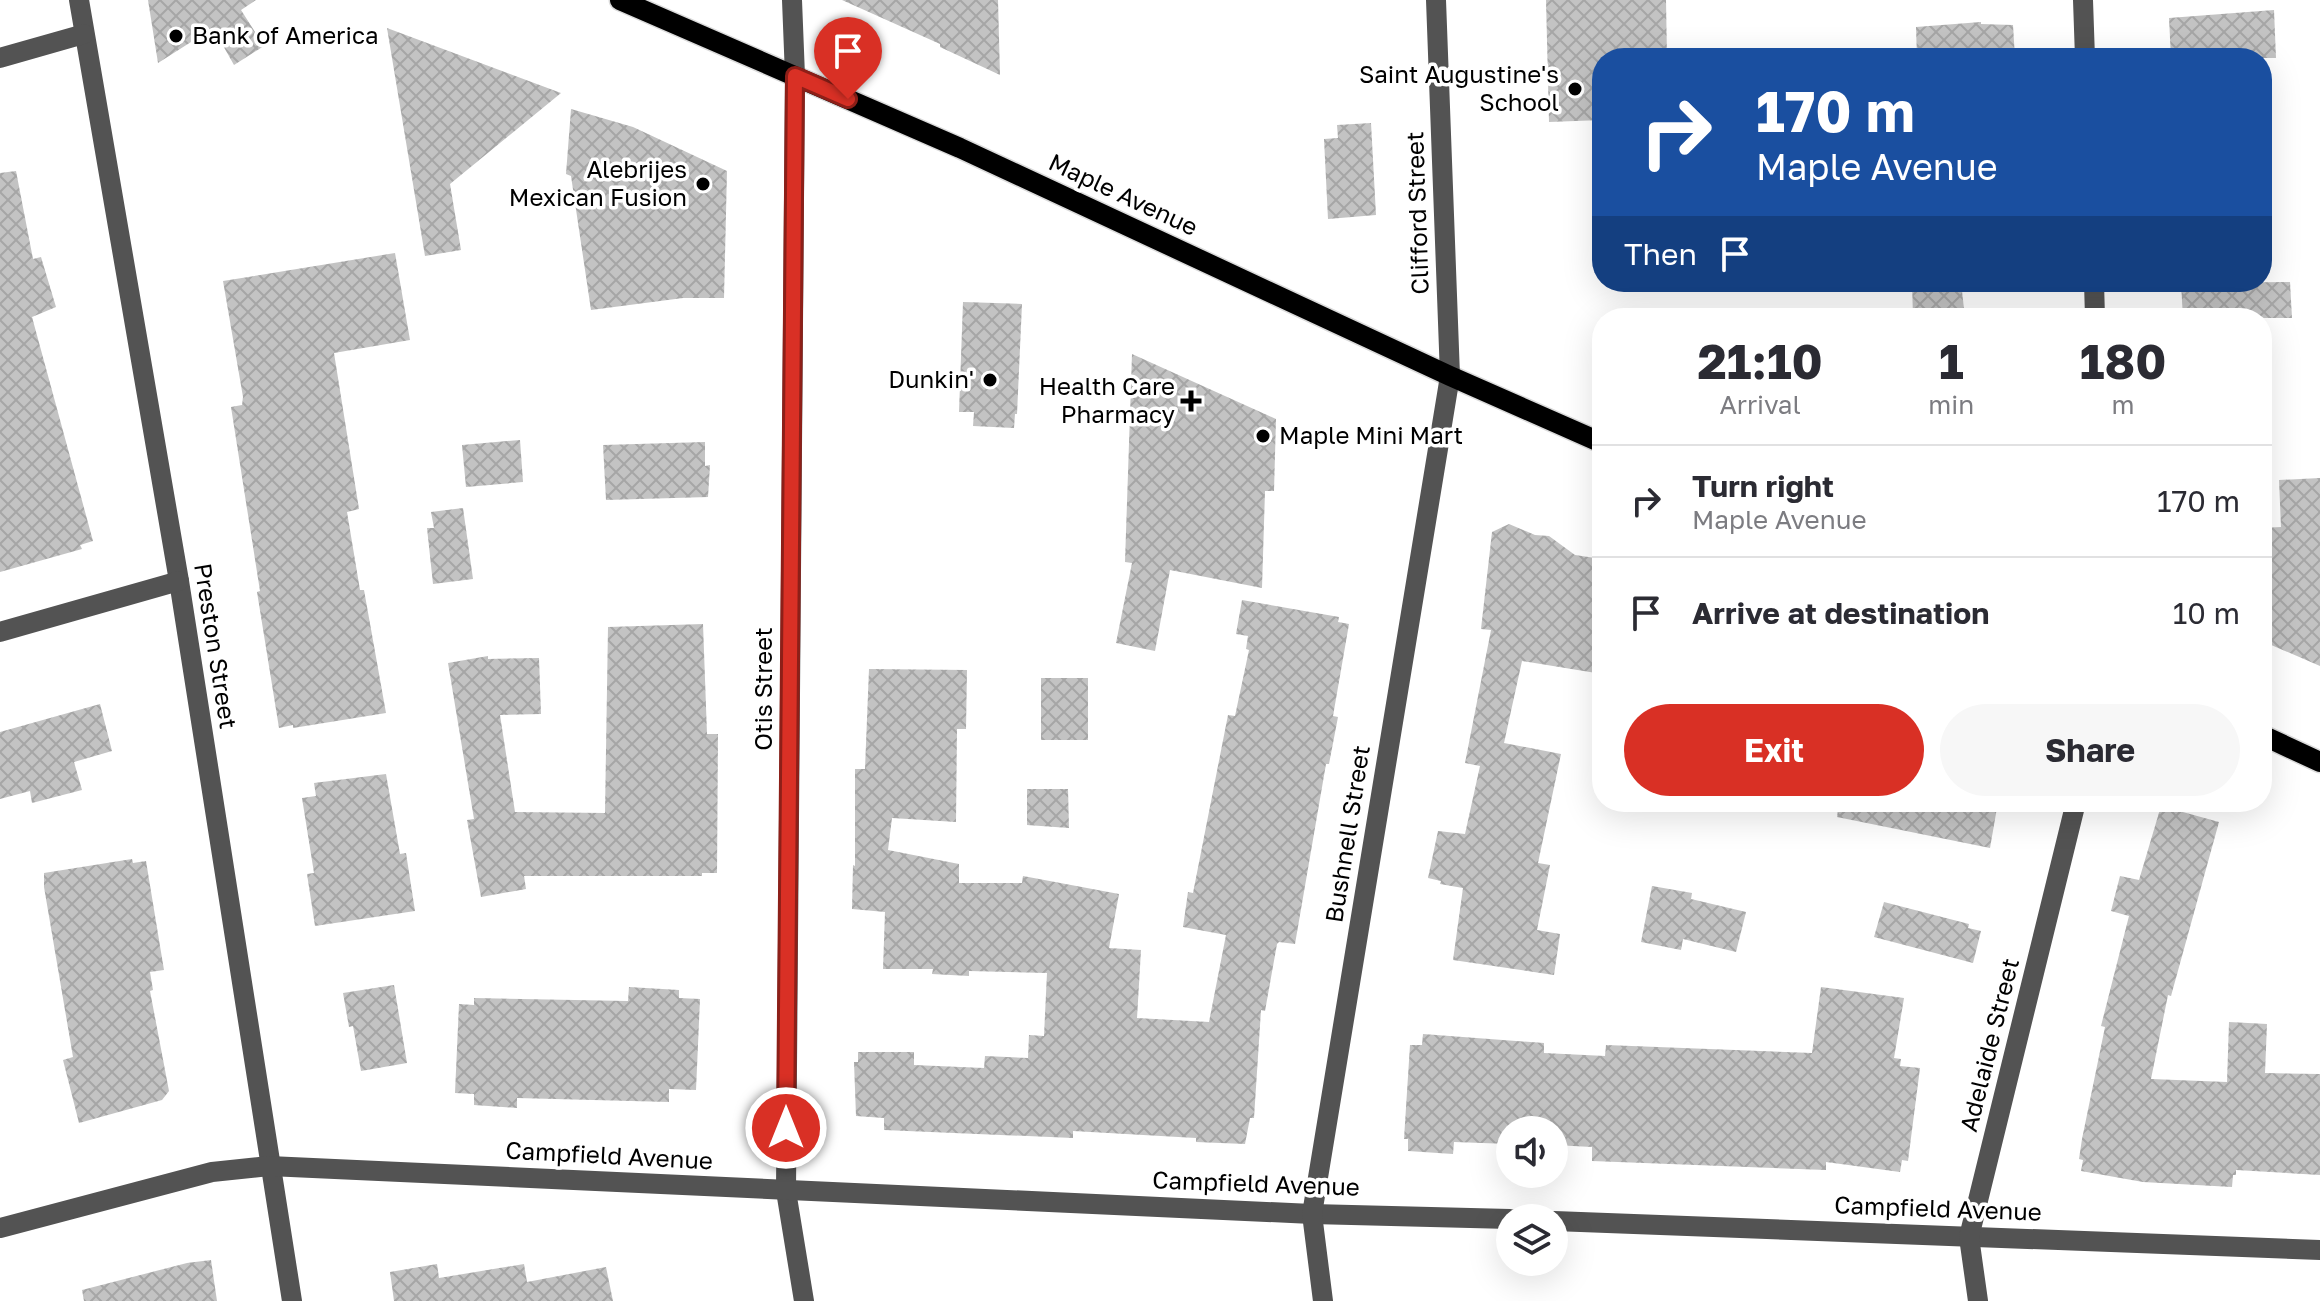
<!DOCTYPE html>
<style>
:root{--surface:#fff;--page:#f7f7f7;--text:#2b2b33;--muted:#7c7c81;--line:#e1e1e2;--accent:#d93025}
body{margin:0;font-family:"Golos Text",sans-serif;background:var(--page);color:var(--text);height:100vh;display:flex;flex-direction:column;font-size:30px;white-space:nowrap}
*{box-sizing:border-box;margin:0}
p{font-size:26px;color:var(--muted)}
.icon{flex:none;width:44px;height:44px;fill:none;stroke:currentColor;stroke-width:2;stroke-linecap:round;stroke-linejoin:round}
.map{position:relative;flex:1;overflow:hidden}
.details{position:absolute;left:1592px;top:308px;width:680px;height:504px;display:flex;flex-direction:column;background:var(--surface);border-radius:32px;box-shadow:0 8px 32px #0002}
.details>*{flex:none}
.top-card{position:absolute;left:1592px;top:48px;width:680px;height:244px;border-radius:32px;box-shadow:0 8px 32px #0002;background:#1a4fa0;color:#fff;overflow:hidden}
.controls{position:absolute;left:1496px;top:1116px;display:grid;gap:16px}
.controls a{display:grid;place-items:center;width:72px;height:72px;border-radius:50%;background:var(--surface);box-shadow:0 8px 32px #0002;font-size:40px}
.pin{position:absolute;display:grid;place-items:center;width:68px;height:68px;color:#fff;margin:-82px -34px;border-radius:50% 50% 50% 0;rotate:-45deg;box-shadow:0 0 8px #0007}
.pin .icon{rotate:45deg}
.me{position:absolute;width:88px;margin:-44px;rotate:0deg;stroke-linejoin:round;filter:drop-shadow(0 0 6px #0008)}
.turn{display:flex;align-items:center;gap:28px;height:168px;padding:0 32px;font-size:36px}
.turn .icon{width:104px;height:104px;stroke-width:2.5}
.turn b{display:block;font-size:56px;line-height:68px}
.then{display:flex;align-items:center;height:76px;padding:0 32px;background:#0003;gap:16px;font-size:30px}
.eta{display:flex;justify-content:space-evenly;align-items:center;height:136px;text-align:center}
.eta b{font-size:48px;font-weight:700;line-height:56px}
.button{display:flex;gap:16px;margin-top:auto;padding:16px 32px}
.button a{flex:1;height:92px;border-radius:48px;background:var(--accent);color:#fff;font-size:32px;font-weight:700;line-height:92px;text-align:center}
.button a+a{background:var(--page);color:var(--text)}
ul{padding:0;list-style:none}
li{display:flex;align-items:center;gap:24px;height:112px;padding:0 32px;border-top:2px solid var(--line)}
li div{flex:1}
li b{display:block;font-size:30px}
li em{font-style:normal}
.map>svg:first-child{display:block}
.building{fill:url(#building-cross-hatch)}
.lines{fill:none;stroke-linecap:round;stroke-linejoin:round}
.major-casing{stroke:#dbdbdb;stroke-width:23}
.minor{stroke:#535353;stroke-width:20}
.major{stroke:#000;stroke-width:20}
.route-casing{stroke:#8d1f18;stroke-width:20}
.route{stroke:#d93025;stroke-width:14}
.poi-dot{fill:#000;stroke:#fff;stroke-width:3}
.labels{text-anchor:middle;stroke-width:7;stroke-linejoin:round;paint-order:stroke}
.poi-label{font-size:24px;fill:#000;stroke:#fff;text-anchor:end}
.street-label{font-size:24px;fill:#000;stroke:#fff}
</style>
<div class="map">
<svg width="2320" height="1301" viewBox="0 0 2320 1301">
<defs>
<pattern id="building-cross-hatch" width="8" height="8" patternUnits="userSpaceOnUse" patternTransform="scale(2)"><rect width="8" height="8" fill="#c3c3c3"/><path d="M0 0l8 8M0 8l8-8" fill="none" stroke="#a6a6a6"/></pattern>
</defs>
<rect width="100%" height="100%" fill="#fff"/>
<!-- building -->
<g class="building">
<polygon points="148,0 256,0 241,10 264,46 234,65 213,28 158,63"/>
<polygon points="842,0 998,0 1000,75 940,47 940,44"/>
<polygon points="1546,0 1666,0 1667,58 1602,58 1602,120 1549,122"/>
<polygon points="2274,10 2276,58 2171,58 2169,18"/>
<polygon points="1981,22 1981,24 2013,25 2015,58 1917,58 1916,27"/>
<polygon points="387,28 561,93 450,184 461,250 425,256"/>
<polygon points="571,109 633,127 727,171 724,298 683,298 591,310 571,176 566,174"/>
<polygon points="1371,123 1376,215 1328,219 1324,139 1338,138 1337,125"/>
<polygon points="16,171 33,259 41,257 56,307 32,317 93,541 80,545 82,549 0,572 0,173"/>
<polygon points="395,253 410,340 334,353 359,509 347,512 360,590 364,590 386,713 293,728 293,725 279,728 257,592 260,591 231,407 242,405 243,397 223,281"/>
<polygon points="1912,282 1961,282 1965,318 1913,318"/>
<polygon points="2290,282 2292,318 2183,318 2181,283"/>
<polygon points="963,302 1022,304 1017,414 1015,414 1014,428 973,426 974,412 959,412"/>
<polygon points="1132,354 1276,419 1274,491 1265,491 1262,588 1170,570 1155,651 1116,643 1132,563 1125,562"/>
<polygon points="520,440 523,482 466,487 462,445"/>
<polygon points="705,442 705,466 710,465 708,497 606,500 603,445"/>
<polygon points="2320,478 2320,666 2262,641 2262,528 2281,527 2279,480"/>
<polygon points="463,508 473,579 433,584 427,528 434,528 431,512"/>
<polygon points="1509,524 1535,535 1549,536 1575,555 1602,559 1602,674 1522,661 1504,743 1561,754 1538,863 1550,865 1537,930 1560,934 1554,975 1453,960 1463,888 1440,884 1441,881 1428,878 1438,831 1465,834 1480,766 1465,763 1491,630 1481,629 1492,532"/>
<polygon points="1242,600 1339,617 1338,622 1349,624 1333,716 1338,717 1329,764 1326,764 1295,944 1279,942 1277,944 1265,1011 1261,1010 1254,1118 1250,1118 1245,1144 1196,1142 1196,1138 1073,1131 1073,1138 884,1130 884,1118 856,1116 854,1062 858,1062 858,1052 914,1052 914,1065 984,1068 985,1056 1028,1058 1029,1035 1044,1036 1047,973 969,971 969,976 932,974 933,969 883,969 885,912 852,909 853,865 855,866 855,769 865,769 869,669 967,670 966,729 957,729 956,822 892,818 888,850 959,864 959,883 1022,883 1023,876 1119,894 1109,948 1141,950 1137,1018 1209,1022 1226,935 1183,927 1188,892 1193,893 1228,715 1235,716 1249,650 1246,649 1248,636 1236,634"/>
<polygon points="703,624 707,734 718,734 717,873 702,873 702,876 524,876 526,889 481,897 467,820 474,819 448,663 488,656 488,659 539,658 541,714 500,715 515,812 605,813 608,627"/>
<rect x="1041" y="678" width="47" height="62"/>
<polygon points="100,704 112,751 74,762 82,790 32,803 30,791 0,799 0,732"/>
<polygon points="386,774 400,854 406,853 415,911 315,926 307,874 314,873 302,798 316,796 314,783"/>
<polygon points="1027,789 1068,789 1069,828 1027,825"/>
<polygon points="1839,802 1998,802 1990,848 1837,817"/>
<polygon points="2161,806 2219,822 2171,996 2168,995 2151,1079 2227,1082 2229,1022 2267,1024 2265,1073 2320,1074 2320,1175 2236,1170 2236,1175 2233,1175 2232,1187 2143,1182 2081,1171 2083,1160 2079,1159 2082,1139 2105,1027 2101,1026 2129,916 2111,911 2120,876 2139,880"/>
<polygon points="132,859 133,863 146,861 161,952 164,970 150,972 153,990 150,991 169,1091 162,1100 79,1123 63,1060 73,1057 44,887 44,873"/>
<polygon points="1652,886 1692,893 1691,899 1746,912 1736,952 1683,939 1681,950 1641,942"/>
<polygon points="1884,902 1969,924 1968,928 1981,931 1973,963 1874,937"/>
<polygon points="394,985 407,1063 361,1071 353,1026 349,1027 343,993"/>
<polygon points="629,987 679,990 679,998 700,999 696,1090 669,1089 669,1102 517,1098 517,1108 474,1105 474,1094 455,1093 459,1004 474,1005 474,998 628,1001"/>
<polygon points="1821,987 1904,998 1894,1058 1901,1059 1900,1066 1920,1068 1908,1161 1902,1160 1900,1172 1826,1162 1826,1170 1592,1161 1592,1147 1554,1145 1554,1130 1510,1130 1510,1144 1454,1142 1453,1154 1408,1151 1408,1139 1404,1139 1410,1045 1422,1045 1423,1034 1544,1043 1544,1053 1605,1056 1606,1045 1812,1053"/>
<polygon points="211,1260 217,1301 84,1301 82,1290 187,1263"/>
<polygon points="437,1264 439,1278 524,1264 527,1282 606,1267 613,1301 394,1301 390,1272"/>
</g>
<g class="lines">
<!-- major casing -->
<g class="major-casing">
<g id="major">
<polyline points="620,0 960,148 1450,376 1602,443"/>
<polyline points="2262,735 2320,762"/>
</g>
</g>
<!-- minor -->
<g class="minor">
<polyline points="79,0 179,581 292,1301"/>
<polyline points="792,0 795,76 786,1191 804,1301"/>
<polyline points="2083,0 2085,58"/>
<polyline points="0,58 84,34"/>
<polyline points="2094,282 2095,318"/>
<polyline points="0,632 179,581"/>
<polyline points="1554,1221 2320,1250"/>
<polyline points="0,1228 212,1172 269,1166 1312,1214 1510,1219"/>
<polyline points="1323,1301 1312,1214 1450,376 1436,0"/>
<polyline points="1978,1301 1969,1237 2076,802"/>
</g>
<!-- major -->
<use href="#major" class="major"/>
</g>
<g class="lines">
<!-- route casing -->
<g class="route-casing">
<polyline id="route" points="786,1128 795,76 848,99"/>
</g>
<!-- route -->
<use href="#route" class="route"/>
</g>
<!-- markers -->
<g class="poi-dot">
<circle cx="176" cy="36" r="8"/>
<circle cx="1575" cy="89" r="8"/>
<circle cx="703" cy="184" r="8"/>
<circle cx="990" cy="380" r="8"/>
<path d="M1187 389h8v8h8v8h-8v8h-8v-8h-8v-8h8z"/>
<circle cx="1263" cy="436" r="8"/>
</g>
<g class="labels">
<!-- poi labels -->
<g class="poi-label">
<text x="192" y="44" text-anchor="start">Bank of America</text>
<text x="1559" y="83">Saint Augustine's<tspan x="1559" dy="28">School</tspan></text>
<text x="687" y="178">Alebrijes<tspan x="687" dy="28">Mexican Fusion</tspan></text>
<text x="974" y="388">Dunkin'</text>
<text x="1175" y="395">Health Care<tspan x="1175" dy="28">Pharmacy</tspan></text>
<text x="1279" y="444" text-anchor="start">Maple Mini Mart</text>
</g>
<!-- street labels -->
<g class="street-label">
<text transform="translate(1123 195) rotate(25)" y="8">Maple Avenue</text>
<text transform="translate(1418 213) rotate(-92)" y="8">Clifford Street</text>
<text transform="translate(215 646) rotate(81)" y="8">Preston Street</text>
<text transform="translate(764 689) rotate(-90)" y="8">Otis Street</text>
<text transform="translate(1348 834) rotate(-81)" y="8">Bushnell Street</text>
<text transform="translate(1990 1045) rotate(-76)" y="8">Adelaide Street</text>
<text transform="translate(609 1156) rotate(3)" y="8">Campfield Avenue</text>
<text transform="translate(1256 1184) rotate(2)" y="8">Campfield Avenue</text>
<text transform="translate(1938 1209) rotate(2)" y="8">Campfield Avenue</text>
</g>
</g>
</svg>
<div class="controls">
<a><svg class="icon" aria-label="sound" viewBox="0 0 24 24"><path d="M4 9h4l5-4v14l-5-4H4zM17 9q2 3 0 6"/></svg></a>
<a><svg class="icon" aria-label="layers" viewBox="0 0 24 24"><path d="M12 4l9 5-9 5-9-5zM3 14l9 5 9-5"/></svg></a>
</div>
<div class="pin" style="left:848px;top:99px;background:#d93025"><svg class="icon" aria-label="arrive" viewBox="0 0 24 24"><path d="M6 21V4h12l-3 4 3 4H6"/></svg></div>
<svg class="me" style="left:786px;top:1128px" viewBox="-20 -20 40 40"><circle r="17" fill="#d93025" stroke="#fff" stroke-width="3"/><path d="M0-11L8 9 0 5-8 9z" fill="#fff"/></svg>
<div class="top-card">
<div class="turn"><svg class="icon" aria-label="right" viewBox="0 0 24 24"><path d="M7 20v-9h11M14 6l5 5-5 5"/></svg><div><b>170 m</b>Maple Avenue</div></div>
<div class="then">Then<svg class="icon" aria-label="arrive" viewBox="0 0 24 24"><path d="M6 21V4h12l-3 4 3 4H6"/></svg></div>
</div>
<section class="details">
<div class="eta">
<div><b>21:10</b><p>Arrival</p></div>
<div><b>1</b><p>min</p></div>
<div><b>180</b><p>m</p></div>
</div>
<ul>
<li><svg class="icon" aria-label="right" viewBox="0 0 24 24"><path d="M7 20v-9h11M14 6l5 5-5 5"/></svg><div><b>Turn right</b><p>Maple Avenue</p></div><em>170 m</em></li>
<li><svg class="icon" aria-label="arrive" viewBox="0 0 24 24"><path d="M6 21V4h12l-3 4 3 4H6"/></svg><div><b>Arrive at destination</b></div><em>10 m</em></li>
</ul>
<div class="button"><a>Exit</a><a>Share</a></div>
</section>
</div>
